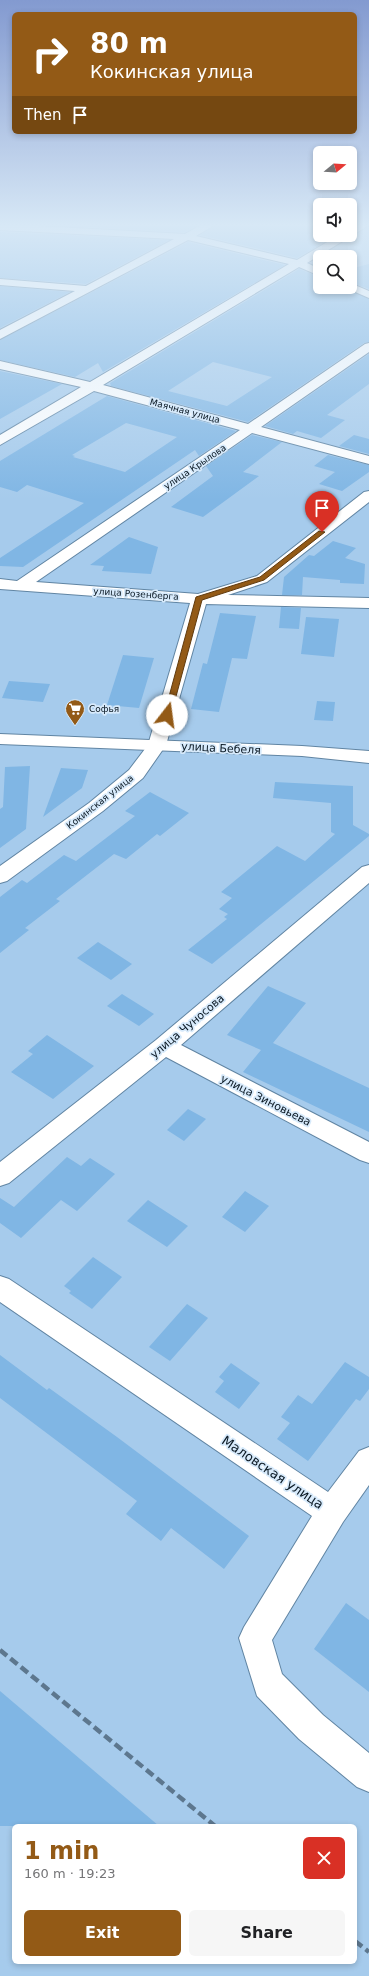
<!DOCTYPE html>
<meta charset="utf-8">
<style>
:root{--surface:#fff;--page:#f6f6f6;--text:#202124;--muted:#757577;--accent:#935a16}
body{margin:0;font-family:"DejaVu Sans",sans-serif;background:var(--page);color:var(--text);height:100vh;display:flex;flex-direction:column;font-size:15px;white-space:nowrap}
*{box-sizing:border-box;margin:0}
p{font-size:13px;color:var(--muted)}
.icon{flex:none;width:22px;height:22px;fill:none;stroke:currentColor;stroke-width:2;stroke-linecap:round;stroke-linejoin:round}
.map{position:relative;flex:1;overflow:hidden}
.sheet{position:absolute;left:12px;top:1824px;width:345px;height:140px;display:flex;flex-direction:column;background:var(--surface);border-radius:6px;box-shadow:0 2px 6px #0003}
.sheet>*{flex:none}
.top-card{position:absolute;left:12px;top:12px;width:345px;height:122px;border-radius:6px;box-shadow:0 2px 6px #0003;background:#935a16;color:#fff;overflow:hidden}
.needle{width:26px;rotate:72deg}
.fabs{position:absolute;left:313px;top:146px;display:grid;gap:8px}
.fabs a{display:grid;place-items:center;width:44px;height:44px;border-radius:6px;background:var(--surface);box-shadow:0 2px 6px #0003;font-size:20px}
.pin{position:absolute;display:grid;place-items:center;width:34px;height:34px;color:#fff;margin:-41px -17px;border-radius:50% 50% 50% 0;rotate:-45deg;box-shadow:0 0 4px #0007}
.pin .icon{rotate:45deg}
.me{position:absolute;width:44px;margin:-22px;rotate:15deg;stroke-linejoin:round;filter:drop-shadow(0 0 3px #0008)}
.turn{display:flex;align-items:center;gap:14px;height:84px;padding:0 12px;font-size:18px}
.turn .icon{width:52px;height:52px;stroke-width:2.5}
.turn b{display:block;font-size:28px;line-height:34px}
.then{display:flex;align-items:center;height:38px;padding:0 12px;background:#0003;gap:8px;font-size:15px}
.round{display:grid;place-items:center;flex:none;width:42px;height:42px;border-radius:6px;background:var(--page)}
.summary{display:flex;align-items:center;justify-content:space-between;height:68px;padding:0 12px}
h1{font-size:24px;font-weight:600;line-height:30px;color:var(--accent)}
.action{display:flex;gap:8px;margin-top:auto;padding:8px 12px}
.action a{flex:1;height:46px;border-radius:6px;background:var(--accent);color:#fff;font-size:16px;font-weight:600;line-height:46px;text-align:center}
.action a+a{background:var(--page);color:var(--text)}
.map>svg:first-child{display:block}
.building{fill:#80b6e4;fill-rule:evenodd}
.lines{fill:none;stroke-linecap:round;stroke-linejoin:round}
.street-casing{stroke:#6185a3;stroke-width:2}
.secondary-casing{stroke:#6185a3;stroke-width:2}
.street{fill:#fff;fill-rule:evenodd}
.secondary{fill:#fff;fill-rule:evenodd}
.rail{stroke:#5d778e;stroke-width:4.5;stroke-dasharray:9 4.5;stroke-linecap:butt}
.route{fill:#935a16;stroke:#603a0e}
.labels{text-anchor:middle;stroke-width:3.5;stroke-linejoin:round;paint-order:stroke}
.far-street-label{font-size:9px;fill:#081621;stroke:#d7eafb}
.far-poi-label{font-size:9px;fill:#081621;stroke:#d7eafb;text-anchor:start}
.street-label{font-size:11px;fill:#081621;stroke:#d7eafb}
.near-street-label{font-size:13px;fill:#081621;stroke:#d7eafb}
</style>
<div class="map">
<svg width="369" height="1976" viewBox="0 0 369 1976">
<rect width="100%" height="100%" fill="#a6cbec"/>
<!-- building -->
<g class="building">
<polygon points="15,223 201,223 185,232"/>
<polygon points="219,223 305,223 320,226 320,245 297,258 200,235"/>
<polygon points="0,232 169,240 86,284 0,278"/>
<polygon points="188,242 285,265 103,372 98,363 75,377 0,360 0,340"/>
<polygon points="369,264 369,289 350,282 350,269"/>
<path d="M299,269l21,8v10h24l25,12v43l-5,1 -116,79 -137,-36 -1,-3zM213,362l59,15 -45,29 -59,-15z"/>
<polygon points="0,286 70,292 0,328"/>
<polygon points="369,354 369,384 327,415 345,420 321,438 297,431 293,434 265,426"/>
<polygon points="0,371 62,384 0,419"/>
<path d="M107,396l129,35 -37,25 -4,-6 -172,117 -23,-1v-8l84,-55 -57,-18 -10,7 -17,-5v-26zM126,423l51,14 -52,35 -52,-15 2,-1 -3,-1z"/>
<polygon points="252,435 282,442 243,472 259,476 203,517 171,507 213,476 206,466"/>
<polygon points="354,435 369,439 369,454 339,446"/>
<polygon points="328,455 369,465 369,472 342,491 319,484 335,472 314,466"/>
<polygon points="129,537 158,547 151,574 102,571 104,566 90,565"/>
<polygon points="333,541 356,548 345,558 365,564 364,584 340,583 340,580 303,577 302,595 282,595 284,577 309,555 314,556"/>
<polygon points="281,607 301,608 299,629 279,628"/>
<polygon points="220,613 256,616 247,659 232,658 219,712 191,709 203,663 207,664"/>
<polygon points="306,617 339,619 334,657 301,654"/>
<polygon points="123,655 154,658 139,708 107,705"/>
<polygon points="9,681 50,684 43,702 2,698"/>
<polygon points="317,701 335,702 333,721 314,720"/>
<polygon points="30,766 26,829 0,848 0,809 3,807 5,767"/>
<polygon points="61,768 88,770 82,788 43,817"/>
<polygon points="275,782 353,786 353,825 369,834 369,836 212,964 188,950 227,919 224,917 228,914 219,909 232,898 221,892 277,846 305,861 335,834 331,832 331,803 273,798"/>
<polygon points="150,792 189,813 160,836 157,834 126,859 114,854 56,899 60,901 25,928 29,930 0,953 0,897 22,880 27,883 64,855 76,861 135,816 125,811"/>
<polygon points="98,942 109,949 132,964 111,980 77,958"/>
<polygon points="268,986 306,1003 273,1043 369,1088 369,1132 243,1072 261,1050 227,1035"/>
<polygon points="122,994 154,1014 139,1026 107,1006"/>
<polygon points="47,1035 94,1066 53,1099 11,1072 33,1054 28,1051"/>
<polygon points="188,1109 206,1119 184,1141 167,1130"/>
<polygon points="67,1157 81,1166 90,1158 115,1174 77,1211 61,1200 21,1238 0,1223 0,1198 14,1207"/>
<polygon points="245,1191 269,1206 245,1232 222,1217"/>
<polygon points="148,1200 188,1226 167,1247 127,1221"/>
<polygon points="93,1257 122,1277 92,1309 69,1293 71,1291 64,1286"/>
<polygon points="187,1304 208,1318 170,1361 149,1347"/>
<polygon points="0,1355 47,1390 49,1388 117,1437 249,1536 224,1569 171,1528 161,1541 126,1514 137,1501 0,1398"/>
<polygon points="345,1362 369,1377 369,1389 360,1401 356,1399 308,1461 277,1439 290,1423 281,1417 298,1395 312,1404"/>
<polygon points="231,1363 260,1383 239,1409 215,1392 224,1381 219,1377"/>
<polygon points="346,1603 369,1620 369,1692 314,1649"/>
<polygon points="0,1691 159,1826 0,1826"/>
</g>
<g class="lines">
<!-- street casing -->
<g class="street-casing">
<g id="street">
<polygon points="205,223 218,223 196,236 297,260 339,235 350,235 350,229 359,223 369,223 369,225 307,263 320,269 320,276 299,267 103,385 248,424 365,344 369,343 369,352 261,427 369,456 369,464 252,433 36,582 198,594 257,576 364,492 369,491 369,502 267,582 228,595 369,598 369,608 206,604 166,745 143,778 103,811 7,881 0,883 0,866 89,803 129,770 148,745 190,603 0,589 0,579 17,581 240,430 94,391 0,445 0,435 81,387 0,369 0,361 90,382 289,264 188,240 0,339 0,330 75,291 0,285 0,279 86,286 174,239 0,230 0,224 185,234"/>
<polygon points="350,283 369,291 369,298 346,288 345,287 350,287"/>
<polygon points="369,865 369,883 181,1045 369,1142 369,1163 360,1160 166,1057 9,1183 0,1186 0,1162 156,1040 362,867"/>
<polygon points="0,1276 9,1279 328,1492 359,1451 369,1447 369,1485 343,1522 272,1640 282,1674 323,1715 369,1753 369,1792 357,1787 299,1739 257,1696 239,1638 244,1627 312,1516 0,1302"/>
</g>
</g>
<!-- secondary casing -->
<g class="secondary-casing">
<polygon id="secondary" points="0,734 302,746 369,751 369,763 302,756 0,744"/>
</g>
<!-- street -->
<use href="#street" class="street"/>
<!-- secondary -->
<use href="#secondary" class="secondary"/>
<!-- rail -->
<g class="rail">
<polyline points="0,1650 215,1826"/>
<polyline points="355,1941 369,1952"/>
</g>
</g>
<!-- sky -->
<linearGradient id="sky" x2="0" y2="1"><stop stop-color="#839ad0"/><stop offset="0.45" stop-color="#d7e8f6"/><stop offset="1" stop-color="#d7e8f6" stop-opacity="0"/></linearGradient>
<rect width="369" height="500" fill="url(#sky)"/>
<!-- route -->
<polygon class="route" points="319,531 325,532 264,580 202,600 171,715 165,717 164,715 196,597 260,577"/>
<!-- icons -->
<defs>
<g id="supermarket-pin" transform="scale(1)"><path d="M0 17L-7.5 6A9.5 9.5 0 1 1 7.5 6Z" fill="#935a16" stroke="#d7eafb"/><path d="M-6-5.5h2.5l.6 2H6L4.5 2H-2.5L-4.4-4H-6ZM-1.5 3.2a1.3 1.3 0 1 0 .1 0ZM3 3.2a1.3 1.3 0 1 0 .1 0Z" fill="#fff"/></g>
</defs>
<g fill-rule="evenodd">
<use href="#supermarket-pin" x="75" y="709"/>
</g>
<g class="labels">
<!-- far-street labels -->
<g class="far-street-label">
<text transform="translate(185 411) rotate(15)" y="3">Маячная улица</text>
<text transform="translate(195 467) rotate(-34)" y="3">улица Крылова</text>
<text transform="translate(136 594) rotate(4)" y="3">улица Розенберга</text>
<text transform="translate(100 802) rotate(-38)" y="3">Кокинская улица</text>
</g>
<!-- far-poi labels -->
<g class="far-poi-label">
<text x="89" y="712">Софья</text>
</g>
<!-- street labels -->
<g class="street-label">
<text transform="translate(221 748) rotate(3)" y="4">улица Бебеля</text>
<text transform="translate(187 1026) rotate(-40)" y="4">улица Чуносова</text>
<text transform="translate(266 1100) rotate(27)" y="4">улица Зиновьева</text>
</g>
<!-- near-street labels -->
<g class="near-street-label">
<text transform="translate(273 1472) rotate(34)" y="5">Маловская улица</text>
</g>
</g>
</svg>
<div class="fabs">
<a><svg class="needle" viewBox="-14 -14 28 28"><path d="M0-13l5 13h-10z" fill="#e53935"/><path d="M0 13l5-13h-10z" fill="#757577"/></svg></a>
<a><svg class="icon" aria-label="sound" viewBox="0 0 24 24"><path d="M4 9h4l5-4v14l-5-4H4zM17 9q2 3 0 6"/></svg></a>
<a><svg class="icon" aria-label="search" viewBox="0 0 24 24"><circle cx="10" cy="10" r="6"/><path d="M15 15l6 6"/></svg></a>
</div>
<div class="pin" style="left:322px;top:532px;background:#d93025"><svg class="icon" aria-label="arrive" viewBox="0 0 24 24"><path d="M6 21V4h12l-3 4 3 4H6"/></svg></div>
<svg class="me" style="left:167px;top:715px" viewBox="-20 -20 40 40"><circle r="19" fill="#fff"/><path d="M0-13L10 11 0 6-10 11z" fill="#935a16"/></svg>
<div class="top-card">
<div class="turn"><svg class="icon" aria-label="right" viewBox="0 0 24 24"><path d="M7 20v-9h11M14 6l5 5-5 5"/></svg><div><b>80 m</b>Кокинская улица</div></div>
<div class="then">Then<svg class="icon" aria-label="arrive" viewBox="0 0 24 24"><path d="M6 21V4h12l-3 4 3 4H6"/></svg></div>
</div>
<section class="sheet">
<div class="summary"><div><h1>1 min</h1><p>160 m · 19:23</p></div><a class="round" style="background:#d93025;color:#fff"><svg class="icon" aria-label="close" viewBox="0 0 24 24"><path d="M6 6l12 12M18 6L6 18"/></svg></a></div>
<div class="action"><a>Exit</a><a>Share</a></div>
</section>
</div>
